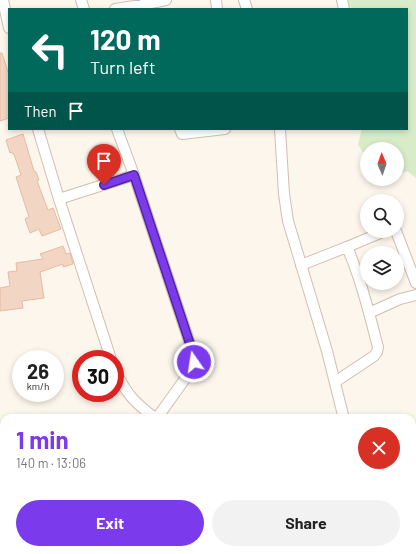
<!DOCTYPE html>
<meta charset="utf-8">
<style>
:root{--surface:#fff;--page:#f2f2f2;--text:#222;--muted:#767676;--accent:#7c3aed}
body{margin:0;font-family:Barlow,sans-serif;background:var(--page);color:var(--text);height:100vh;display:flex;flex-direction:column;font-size:15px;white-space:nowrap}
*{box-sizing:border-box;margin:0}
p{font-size:13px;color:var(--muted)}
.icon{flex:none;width:22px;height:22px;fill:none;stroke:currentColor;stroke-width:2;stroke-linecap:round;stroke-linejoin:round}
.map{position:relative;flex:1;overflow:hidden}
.side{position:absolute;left:0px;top:414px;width:416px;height:140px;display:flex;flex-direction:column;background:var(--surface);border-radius:12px 12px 0 0;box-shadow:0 2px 6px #0003}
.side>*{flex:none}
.banner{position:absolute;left:8px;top:8px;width:400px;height:122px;border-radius:0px;box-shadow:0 2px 6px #0003;background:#00695c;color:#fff;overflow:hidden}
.needle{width:26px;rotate:358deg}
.buttons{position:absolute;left:360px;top:142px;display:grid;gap:8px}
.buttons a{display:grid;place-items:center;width:44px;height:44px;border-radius:50%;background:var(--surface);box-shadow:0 2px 6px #0003;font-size:20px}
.speed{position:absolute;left:12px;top:350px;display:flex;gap:8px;font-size:20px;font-weight:700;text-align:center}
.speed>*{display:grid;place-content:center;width:52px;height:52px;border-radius:50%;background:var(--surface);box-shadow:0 2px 6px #0003;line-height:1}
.speed small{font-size:10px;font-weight:400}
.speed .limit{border:6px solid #d22;background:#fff;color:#111}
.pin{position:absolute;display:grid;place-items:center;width:34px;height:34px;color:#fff;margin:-41px -17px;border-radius:50% 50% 50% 0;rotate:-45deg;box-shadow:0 0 4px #0007}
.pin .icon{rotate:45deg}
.me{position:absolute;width:44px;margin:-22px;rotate:347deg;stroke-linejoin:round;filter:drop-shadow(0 0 3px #0008)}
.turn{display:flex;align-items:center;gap:14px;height:84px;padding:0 16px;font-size:18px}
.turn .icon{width:52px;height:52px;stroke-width:2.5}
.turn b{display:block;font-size:28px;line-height:34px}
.then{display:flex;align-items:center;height:38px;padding:0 16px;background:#0003;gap:8px;font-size:15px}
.round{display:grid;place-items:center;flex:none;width:42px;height:42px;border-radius:21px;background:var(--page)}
.summary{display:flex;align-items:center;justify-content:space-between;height:68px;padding:0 16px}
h1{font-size:24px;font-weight:700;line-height:30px;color:var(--accent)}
.primary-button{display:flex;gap:8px;margin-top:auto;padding:8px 16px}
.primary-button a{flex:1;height:46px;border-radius:24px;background:var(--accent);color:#fff;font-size:16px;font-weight:700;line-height:46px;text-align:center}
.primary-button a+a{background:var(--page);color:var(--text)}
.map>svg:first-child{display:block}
.green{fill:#d8ecc9}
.building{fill:#f3d5c3;stroke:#e6bba3}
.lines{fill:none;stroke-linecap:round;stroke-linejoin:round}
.street-casing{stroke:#d1beb0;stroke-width:12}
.street{stroke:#fff;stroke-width:10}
.route-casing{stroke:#51269a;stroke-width:10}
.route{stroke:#7c3aed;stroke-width:7}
</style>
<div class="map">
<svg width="416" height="554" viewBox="0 0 416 554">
<rect width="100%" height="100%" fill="#fdf6ec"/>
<!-- green -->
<polygon class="green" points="347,0 416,0 416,178 407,171 397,175 397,149 367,149 367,160 358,144 362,129 407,129 407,9 353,9 348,5"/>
<!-- building -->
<g class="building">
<polygon points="0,53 2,53 9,75 9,118 0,121"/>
<polygon points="23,134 34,171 36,172 39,180 37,181 48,210 53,208 61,229 42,236 39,229 30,233 25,219 29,217 16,177 21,175 14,154 13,154 12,152 10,153 6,140"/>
<polygon points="63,246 66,254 70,253 73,264 63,267 63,264 40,272 44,298 22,301 23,308 0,311 0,288 10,286 8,272 17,271 16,263 43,259 40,254"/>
</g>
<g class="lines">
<!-- street casing -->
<g class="street-casing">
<g id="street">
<polyline points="3,0 9,28"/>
<polyline points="81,0 84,9"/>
<polyline points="216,0 217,9"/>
<polyline points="244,0 247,9"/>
<polyline points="342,0 344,9"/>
<polyline points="115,9 141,5 166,0"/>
<polyline points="38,129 59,199 111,359"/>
<polyline points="117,129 134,175"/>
<polyline points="180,129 182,134 225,129"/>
<polyline points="280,129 284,194 288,221 327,351 343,415 345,418"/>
<polyline points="59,199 134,175 193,353 194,362 192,369 157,418"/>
<polyline points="396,231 416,283"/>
<polyline points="347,247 385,231"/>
<path d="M301,265l46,-18c14,32 22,66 31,100l-1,5 -3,4 -39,26"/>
<polyline points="369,313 400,299 416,295"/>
<path d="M115,369c10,24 20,34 40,49"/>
<polyline points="0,508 4,508"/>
<polyline points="412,530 416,529"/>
<polyline points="412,546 416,553"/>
<polyline points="94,550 94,554"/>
<polyline points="259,550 260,553 266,550"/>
<polyline points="191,554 191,550"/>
<polyline points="393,554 398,550"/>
</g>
</g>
<!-- street -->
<use href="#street" class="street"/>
</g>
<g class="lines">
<!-- route casing -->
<g class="route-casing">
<polyline id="route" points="104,185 134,175 193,353 194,362"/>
</g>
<!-- route -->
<use href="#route" class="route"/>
</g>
</svg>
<div class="buttons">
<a><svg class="needle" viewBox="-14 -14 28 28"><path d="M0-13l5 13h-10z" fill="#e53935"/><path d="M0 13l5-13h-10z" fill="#767676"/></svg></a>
<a><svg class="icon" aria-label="search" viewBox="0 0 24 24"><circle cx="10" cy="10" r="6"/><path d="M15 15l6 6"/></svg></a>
<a><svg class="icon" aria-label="layers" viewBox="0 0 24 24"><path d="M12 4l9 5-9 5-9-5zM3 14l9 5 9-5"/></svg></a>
</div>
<div class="speed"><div>26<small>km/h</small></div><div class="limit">30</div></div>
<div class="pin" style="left:104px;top:185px;background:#d93025"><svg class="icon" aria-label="arrive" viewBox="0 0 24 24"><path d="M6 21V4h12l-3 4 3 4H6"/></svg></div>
<svg class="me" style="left:194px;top:362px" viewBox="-20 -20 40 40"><circle r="17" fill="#7c3aed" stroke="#fff" stroke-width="3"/><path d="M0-11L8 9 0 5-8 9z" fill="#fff"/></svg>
<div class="banner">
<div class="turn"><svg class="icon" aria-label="left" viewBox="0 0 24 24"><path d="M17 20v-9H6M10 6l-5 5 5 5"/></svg><div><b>120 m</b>Turn left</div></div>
<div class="then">Then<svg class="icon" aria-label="arrive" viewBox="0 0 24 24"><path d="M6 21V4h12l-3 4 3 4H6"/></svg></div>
</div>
<section class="side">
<div class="summary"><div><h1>1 min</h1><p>140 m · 13:06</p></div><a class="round" style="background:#d93025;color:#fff"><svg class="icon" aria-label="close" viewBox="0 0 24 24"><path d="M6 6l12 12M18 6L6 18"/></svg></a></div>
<div class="primary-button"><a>Exit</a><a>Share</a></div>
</section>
</div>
